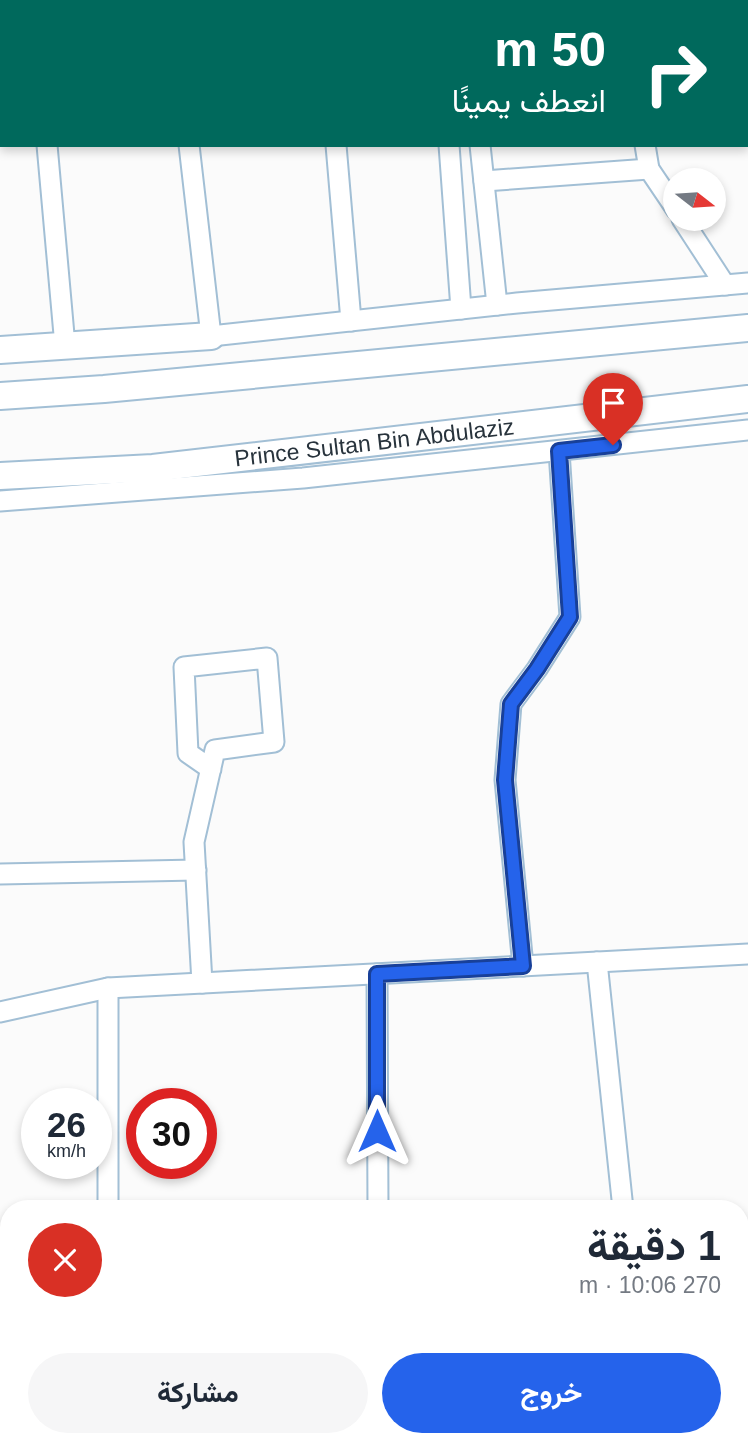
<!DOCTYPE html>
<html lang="ar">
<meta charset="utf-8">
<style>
:root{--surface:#fff;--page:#f6f6f7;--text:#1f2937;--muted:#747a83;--accent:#2563eb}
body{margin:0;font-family:Helvetica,Vazirmatn,sans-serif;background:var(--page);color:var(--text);direction:rtl;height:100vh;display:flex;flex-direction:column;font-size:26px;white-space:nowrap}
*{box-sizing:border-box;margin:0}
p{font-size:23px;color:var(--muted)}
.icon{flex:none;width:38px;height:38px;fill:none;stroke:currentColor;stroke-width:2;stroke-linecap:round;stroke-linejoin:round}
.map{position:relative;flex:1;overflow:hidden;direction:ltr}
.panel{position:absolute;left:0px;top:1200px;width:749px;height:247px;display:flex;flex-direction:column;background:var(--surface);border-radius:28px 28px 0 0;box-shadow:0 4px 10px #0003;direction:rtl}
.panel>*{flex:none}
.hud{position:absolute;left:0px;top:0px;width:749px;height:147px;box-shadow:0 4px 10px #0003;direction:rtl;background:#00695c;color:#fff;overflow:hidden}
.needle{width:46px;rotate:107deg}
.fabs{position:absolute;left:663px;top:168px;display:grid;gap:14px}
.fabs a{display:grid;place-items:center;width:63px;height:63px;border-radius:50%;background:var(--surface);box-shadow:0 4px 10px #0003;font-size:35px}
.speed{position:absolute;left:21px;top:1088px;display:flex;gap:14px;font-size:35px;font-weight:700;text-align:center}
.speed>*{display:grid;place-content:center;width:91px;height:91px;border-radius:50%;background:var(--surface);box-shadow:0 4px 10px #0003;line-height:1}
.speed small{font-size:18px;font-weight:400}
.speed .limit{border:10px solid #d22;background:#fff;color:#111}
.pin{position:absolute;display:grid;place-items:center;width:60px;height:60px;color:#fff;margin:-72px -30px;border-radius:50% 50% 50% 0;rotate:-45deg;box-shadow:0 0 7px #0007}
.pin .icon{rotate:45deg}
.me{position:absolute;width:77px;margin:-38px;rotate:0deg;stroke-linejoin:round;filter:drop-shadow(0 0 5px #0008)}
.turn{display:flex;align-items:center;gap:24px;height:147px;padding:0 28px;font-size:32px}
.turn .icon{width:91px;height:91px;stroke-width:2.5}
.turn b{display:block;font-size:49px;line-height:60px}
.round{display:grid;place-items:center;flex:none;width:74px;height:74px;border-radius:37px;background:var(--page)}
.overview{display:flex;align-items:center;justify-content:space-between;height:119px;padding:0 28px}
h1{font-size:42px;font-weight:700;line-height:52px}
.button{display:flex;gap:14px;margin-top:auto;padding:14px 28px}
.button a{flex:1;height:80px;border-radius:42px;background:var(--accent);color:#fff;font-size:28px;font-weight:700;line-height:80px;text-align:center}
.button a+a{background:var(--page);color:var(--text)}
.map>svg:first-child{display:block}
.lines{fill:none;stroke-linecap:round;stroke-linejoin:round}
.minor-casing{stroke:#a2bfd5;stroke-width:23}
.secondary-casing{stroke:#a2bfd5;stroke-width:30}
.minor{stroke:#fff;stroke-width:19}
.secondary{stroke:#fff;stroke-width:26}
.route-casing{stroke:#184099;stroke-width:18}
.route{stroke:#2563eb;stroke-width:12}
.labels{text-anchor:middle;stroke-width:7;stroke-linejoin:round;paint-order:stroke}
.street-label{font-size:23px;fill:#28333c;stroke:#fff}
</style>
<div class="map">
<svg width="748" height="1447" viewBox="0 0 748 1447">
<rect width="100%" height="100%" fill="#fbfbfb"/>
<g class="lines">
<!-- minor casing -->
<g class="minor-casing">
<g id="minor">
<polyline points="35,0 35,2"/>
<polyline points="172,0 172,2"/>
<polyline points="323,0 323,2"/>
<polyline points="439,0 439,2"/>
<polyline points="466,0 466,2"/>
<polyline points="693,0 693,2"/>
<polyline points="735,2 748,0"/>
<polyline points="747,124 748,124"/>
<polyline points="47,145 65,346"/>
<polyline points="189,145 211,336 517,303 748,283"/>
<polyline points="336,145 351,321"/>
<polyline points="449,145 461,309"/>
<polyline points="480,145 497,305"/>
<polyline points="645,145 649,169 676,209"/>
<polyline points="484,181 649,169"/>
<polyline points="682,219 725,285"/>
<polyline points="0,501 303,478 748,430"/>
<polyline points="0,874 196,870"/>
<polyline points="597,962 623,1209"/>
<polyline points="523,966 505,780 511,704 537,669 570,617 559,451"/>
<polyline points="377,974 378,1209"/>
<polyline points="202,983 194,842 215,750 274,742 267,658 184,667 188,753 211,769"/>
<polyline points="108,988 108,1209"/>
<polyline points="0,1012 108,988 748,954"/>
<polyline points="740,1262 748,1263"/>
<polyline points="740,1397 748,1388"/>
<polyline points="374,1447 374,1438"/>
<polyline points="696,1447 703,1438"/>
</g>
</g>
<!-- secondary casing -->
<g class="secondary-casing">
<g id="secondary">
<polyline points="0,350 211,336"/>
<polyline points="0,396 104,389 748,328"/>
<path id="s1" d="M0,476l153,-8 595,-69"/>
</g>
</g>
<!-- minor -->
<use href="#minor" class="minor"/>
<!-- secondary -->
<use href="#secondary" class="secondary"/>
</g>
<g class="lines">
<!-- route casing -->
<g class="route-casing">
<polyline id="route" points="377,1131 377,974 523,966 505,780 511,704 537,669 570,617 559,451 613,445"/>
</g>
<!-- route -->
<use href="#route" class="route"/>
</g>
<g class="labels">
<!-- street labels -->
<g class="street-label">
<text dy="8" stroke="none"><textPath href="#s1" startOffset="376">Prince Sultan Bin Abdulaziz</textPath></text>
</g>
</g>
</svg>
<div class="fabs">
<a><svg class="needle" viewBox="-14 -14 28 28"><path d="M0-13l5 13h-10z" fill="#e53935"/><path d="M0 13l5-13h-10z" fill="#747a83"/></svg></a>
</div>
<div class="speed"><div>26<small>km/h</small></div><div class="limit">30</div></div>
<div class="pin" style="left:613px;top:445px;background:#d93025"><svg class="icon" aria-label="arrive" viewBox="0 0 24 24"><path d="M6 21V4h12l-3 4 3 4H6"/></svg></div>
<svg class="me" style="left:377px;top:1131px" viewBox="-20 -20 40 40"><path d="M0-17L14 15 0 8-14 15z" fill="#2563eb" stroke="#fff" stroke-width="4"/></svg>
<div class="hud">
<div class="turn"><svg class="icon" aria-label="right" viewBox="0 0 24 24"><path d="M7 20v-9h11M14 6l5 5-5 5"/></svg><div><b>50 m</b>انعطف يمينًا</div></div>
</div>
<section class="panel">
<div class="overview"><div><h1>1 دقيقة</h1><p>270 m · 10:06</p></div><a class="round" style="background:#d93025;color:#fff"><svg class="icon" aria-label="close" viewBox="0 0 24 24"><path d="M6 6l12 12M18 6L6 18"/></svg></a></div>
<div class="button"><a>خروج</a><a>مشاركة</a></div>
</section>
</div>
